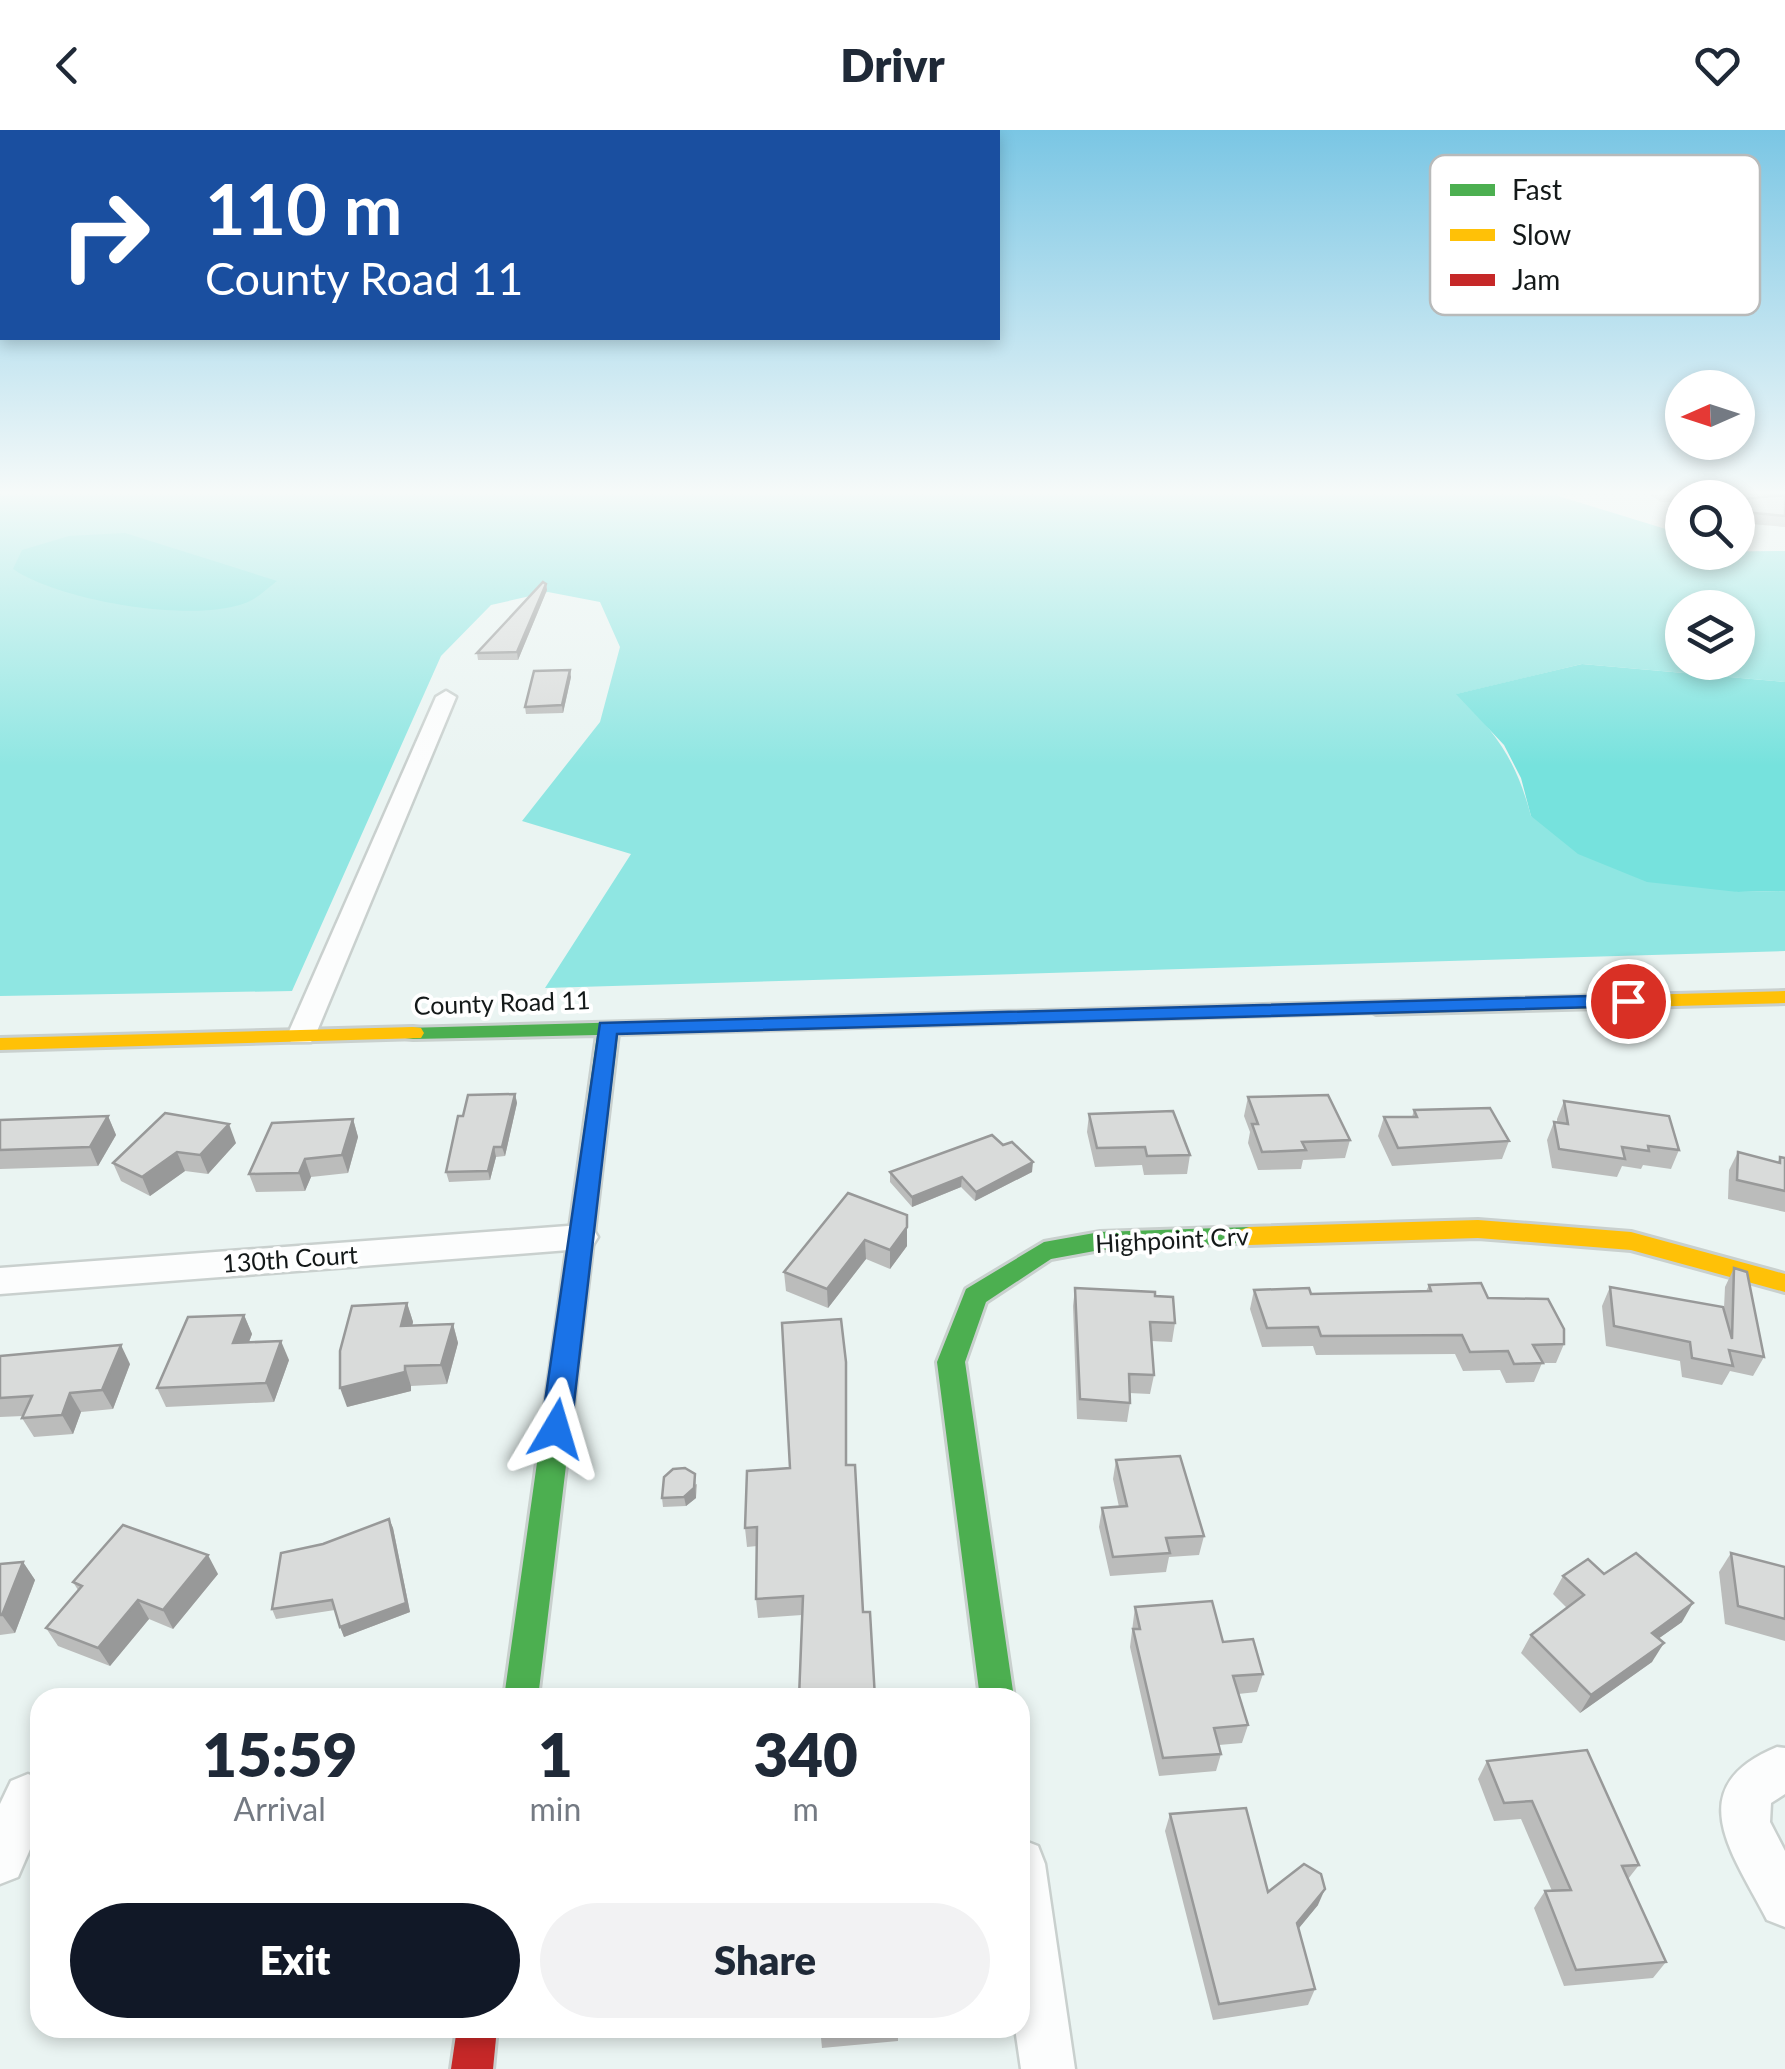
<!DOCTYPE html>
<style>
:root{--surface:#fff;--page:#f2f2f3;--text:#1f2937;--muted:#747a83;--accent:#111827}
body{margin:0;font-family:Lato,sans-serif;background:var(--page);color:var(--text);height:100vh;display:flex;flex-direction:column;font-size:38px;white-space:nowrap}
*{box-sizing:border-box;margin:0}
p{font-size:32px;color:var(--muted)}
.icon{flex:none;width:55px;height:55px;fill:none;stroke:currentColor;stroke-width:2;stroke-linecap:round;stroke-linejoin:round}
.map{position:relative;flex:1;overflow:hidden}
.details{position:absolute;left:30px;top:1558px;width:1000px;height:350px;display:flex;flex-direction:column;background:var(--surface);border-radius:30px;box-shadow:0 5px 15px #0003}
.details>*{flex:none}
.guide{position:absolute;left:0px;top:0px;width:1000px;height:210px;box-shadow:0 5px 15px #0003;background:#1a4fa0;color:#fff;overflow:hidden}
.needle{width:65px;rotate:267deg}
.tools{position:absolute;left:1665px;top:240px;display:grid;gap:20px}
.tools a{display:grid;place-items:center;width:90px;height:90px;border-radius:50%;background:var(--surface);box-shadow:0 5px 15px #0003;font-size:50px}
.pin{position:absolute;display:grid;place-items:center;width:85px;height:85px;color:#fff;margin:-42px;border:5px solid #fff;border-radius:50%;box-shadow:0 2px 10px #0007}
.me{position:absolute;width:110px;margin:-55px;rotate:7deg;stroke-linejoin:round;filter:drop-shadow(0 0 8px #0008)}
.turn{display:flex;align-items:center;gap:35px;height:210px;padding:0 40px;font-size:45px}
.turn .icon{width:130px;height:130px;stroke-width:2.5}
.turn b{display:block;font-size:70px;line-height:85px}
.eta{display:flex;justify-content:space-evenly;align-items:center;height:170px;text-align:center}
.eta b{font-size:60px;font-weight:800;line-height:70px}
.primary-button{display:flex;gap:20px;margin-top:auto;padding:20px 40px}
.primary-button a{flex:1;height:115px;border-radius:60px;background:var(--accent);color:#fff;font-size:40px;font-weight:800;line-height:115px;text-align:center}
.primary-button a+a{background:var(--page);color:var(--text)}
header{display:flex;justify-content:space-between;align-items:center;height:130px;padding:0 40px;background:var(--surface);font-size:45px;font-weight:800}
.map>svg:first-child{display:block}
.forest{fill:#8fe6e2;fill-rule:evenodd}
.water{fill:#76e2dd}
.lines{fill:none;stroke-linecap:round;stroke-linejoin:round}
.street-casing{stroke:#c9d0ce;stroke-width:5}
.fast-casing{stroke:#c9d0ce;stroke-width:6}
.slow-casing{stroke:#c9d0ce;stroke-width:6}
.jam-casing{stroke:#c9d0ce;stroke-width:6}
.street{fill:#fcfdfd;fill-rule:evenodd}
.fast{fill:#4caf50;fill-rule:evenodd}
.slow{fill:#ffc107;fill-rule:evenodd}
.jam{fill:#c62828;fill-rule:evenodd}
.wall{fill:#bbbcbb}
.shaded-wall{fill:#989999}
.building{fill:#d9dbda;stroke:#989999;stroke-width:2.5}
.route{fill:#1a73e8;stroke:#114b97;stroke-width:2.5}
.labels{text-anchor:middle;stroke-width:8;stroke-linejoin:round;paint-order:stroke}
.street-label{font-size:25px;fill:#141919;stroke:#fff}
.key{fill:#fff;stroke:#b8baba;stroke-width:2.5}
.key-label{font-size:28px;fill:#141919}
</style>
<header><svg class="icon" aria-label="back" viewBox="0 0 24 24"><path d="M15 5l-7 7 7 7"/></svg>Drivr<svg class="icon" aria-label="heart" viewBox="0 0 24 24"><path d="M12 20l-8-8c-3-5 5-10 8-4 3-6 11-1 8 4z"/></svg></header>
<div class="map">
<svg width="1785" height="1939" viewBox="0 0 1785 1939">
<rect width="100%" height="100%" fill="#eaf4f2"/>
<!-- forest -->
<path class="forest" d="M0,365h1555l127,39v18l103,-1v131l-203,-18 -125,30c40,40 59,66 74,122l207,76 47,-1v60l-1240,37 86,-134 -109,-33 78,-99 20,-75 -20,-45 -52,-10 -57,13 -50,51 -149,335 -292,5zM1682,478h56v54h-56z"/>
<!-- water -->
<g class="water">
<path d="M125,403l152,48c-8,6 -16,14 -25,19 -50,26 -193,1 -239,-31l9,-19 47,-14z"/>
<polygon points="1582,534 1785,552 1785,761 1738,762 1647,752 1578,724 1531,686 1521,648 1504,615 1456,564"/>
</g>
<g class="lines">
<!-- street casing -->
<g class="street-casing">
<g id="street">
<polygon points="1773,365 1772,373 1738,376 1738,368"/>
<polygon points="446,561 456,567 315,906 311,912 291,912 287,906 436,567"/>
<polygon points="581,1095 593,1099 598,1107 593,1115 581,1119 0,1164 0,1138"/>
<path d="M1777,1617l8,1v46l-14,9 -1,19 15,29v76l-18,-7c-34,-66 -88,-133 10,-173z"/>
<polygon points="28,1644 40,1649 40,1696 18,1747 0,1754 0,1674 11,1651"/>
<polygon points="1020,1709 1038,1716 1045,1734 1075,1939 1021,1939 1015,1898 1020,1898"/>
</g>
</g>
<!-- fast casing -->
<g class="fast-casing">
<g id="fast">
<polygon points="1376,872 1383,874 1386,878 1383,882 618,904 538,1568 504,1568 597,905 413,909 405,908 402,903 405,898"/>
<polygon points="1249,1097 1258,1100 1262,1106 1258,1112 1100,1120 1051,1129 986,1172 965,1232 1014,1568 980,1568 937,1232 966,1159 1044,1112 1100,1102"/>
</g>
</g>
<!-- slow casing -->
<g class="slow-casing">
<g id="slow">
<polygon points="1785,861 1785,873 1376,884 1366,878 1376,872"/>
<polygon points="413,897 421,898 424,903 421,908 0,920 0,908"/>
<polygon points="1478,1090 1631,1102 1785,1144 1785,1162 1631,1120 1478,1108 1249,1115 1240,1112 1236,1106 1240,1100 1249,1097"/>
</g>
</g>
<!-- jam casing -->
<g class="jam-casing">
<polygon id="jam" points="457,1898 497,1898 493,1939 451,1939"/>
</g>
<!-- street -->
<use href="#street" class="street"/>
<!-- fast -->
<use href="#fast" class="fast"/>
<!-- slow -->
<use href="#slow" class="slow"/>
<!-- jam -->
<use href="#jam" class="jam"/>
</g>
<!-- wall -->
<g class="wall">
<polygon points="1650,365 1738,365 1742,369 1785,365 1785,397 1740,393 1740,389 1738,389 1738,368 1682,368 1682,372 1661,372"/>
<polygon points="546,454 547,460 518,530 478,530 477,523"/>
<polygon points="571,547 563,583 526,584 525,577"/>
<polygon points="515,964 517,973 505,1026 496,1027 490,1050 449,1052 446,1042 463,986"/>
<polygon points="1248,967 1350,1010 1345,1028 1303,1030 1301,1039 1258,1040 1248,1013 1250,1002 1244,986"/>
<polygon points="1564,971 1679,1020 1671,1039 1643,1035 1641,1039 1622,1036 1617,1047 1552,1038 1547,1010 1554,992 1557,992 1557,989"/>
<polygon points="1414,980 1509,1011 1502,1029 1392,1036 1378,1006 1384,987 1412,987"/>
<polygon points="1089,984 1190,1025 1187,1044 1144,1045 1142,1035 1095,1037 1087,1002"/>
<polygon points="108,986 116,1005 98,1036 0,1039 0,990"/>
<polygon points="353,989 358,1007 348,1043 311,1047 305,1061 256,1062 249,1044"/>
<polygon points="236,1013 208,1044 185,1041 150,1066 121,1051 113,1033"/>
<polygon points="1738,1022 1778,1032 1780,1027 1785,1028 1785,1082 1728,1069 1729,1040"/>
<polygon points="890,1042 1032,1042 975,1071 961,1057 912,1077 890,1052"/>
<polygon points="848,1063 907,1116 890,1139 866,1129 828,1178 786,1161 784,1142"/>
<polygon points="1734,1138 1764,1227 1753,1246 1730,1241 1722,1255 1682,1247 1680,1231 1606,1216 1602,1176 1610,1157 1724,1178 1725,1157"/>
<polygon points="1429,1155 1488,1168 1564,1214 1556,1233 1542,1233 1534,1252 1506,1253 1500,1240 1463,1241 1455,1224 1316,1225 1313,1216 1262,1217 1250,1179 1254,1160 1311,1164 1426,1161"/>
<polygon points="1075,1158 1155,1166 1175,1193 1172,1212 1151,1211 1154,1245 1150,1264 1129,1263 1130,1273 1127,1292 1077,1289 1073,1176"/>
<polygon points="407,1173 413,1192 412,1196 453,1194 458,1213 447,1254 411,1256 411,1261 347,1277"/>
<polygon points="244,1185 252,1204 249,1212 289,1230 274,1272 166,1277 157,1258"/>
<polygon points="841,1189 802,1485 758,1488 756,1469 757,1416 747,1417 745,1398 790,1338"/>
<polygon points="0,1226 130,1234 113,1279 81,1282 73,1304 34,1307 22,1288 23,1286 0,1287"/>
<polygon points="1116,1330 1204,1406 1199,1425 1169,1427 1166,1442 1110,1446 1099,1397 1102,1378 1119,1377 1113,1349"/>
<polygon points="697,1354 696,1368 686,1376 663,1377 662,1368"/>
<polygon points="389,1389 393,1398 410,1482 344,1507 335,1480 276,1489 272,1479 323,1414"/>
<polygon points="1731,1423 1785,1437 1785,1511 1725,1494 1719,1442"/>
<polygon points="23,1432 35,1450 15,1503 0,1505 0,1434"/>
<polygon points="218,1444 173,1499 149,1489 110,1536 58,1516 46,1498 78,1460 73,1452"/>
<polygon points="1604,1444 1682,1492 1659,1508 1652,1532 1580,1583 1521,1523 1531,1505 1567,1478 1553,1464 1563,1446"/>
<polygon points="1135,1477 1223,1512 1263,1544 1257,1562 1238,1564 1248,1595 1242,1613 1219,1615 1221,1624 1216,1641 1159,1646 1130,1517"/>
<polygon points="1487,1631 1639,1735 1628,1749 1666,1832 1653,1848 1564,1856 1534,1778 1545,1761 1552,1761 1521,1689 1494,1691 1478,1649"/>
<polygon points="1170,1684 1268,1762 1318,1775 1298,1799 1315,1859 1308,1875 1213,1890 1165,1701"/>
<polygon points="820,1898 898,1898 898,1911 822,1918"/>
</g>
<!-- shaded-wall -->
<g class="shaded-wall">
<polygon points="546,454 547,460 518,530 517,522"/>
<polygon points="570,540 571,547 563,583 562,575"/>
<polygon points="515,964 517,973 505,1026 502,1017"/>
<polygon points="108,986 116,1005 98,1036 90,1017"/>
<polygon points="353,989 358,1007 348,1043 342,1025"/>
<polygon points="229,994 236,1013 208,1044 200,1025"/>
<polygon points="494,1017 496,1027 490,1050 488,1041"/>
<polygon points="177,1022 185,1041 150,1066 142,1047"/>
<polygon points="305,1029 311,1047 305,1061 299,1043"/>
<polygon points="1033,1032 1032,1042 975,1071 976,1062"/>
<polygon points="962,1047 961,1057 912,1077 912,1067"/>
<polygon points="907,1097 907,1116 890,1139 890,1120"/>
<polygon points="865,1110 866,1129 828,1178 827,1159"/>
<polygon points="407,1173 413,1192 407,1215 401,1196"/>
<polygon points="244,1185 252,1204 241,1232 233,1213"/>
<polygon points="453,1194 458,1213 447,1254 441,1235"/>
<polygon points="281,1211 289,1230 274,1272 266,1253"/>
<polygon points="121,1215 130,1234 113,1279 102,1260"/>
<polygon points="405,1236 411,1256 411,1261 347,1277 340,1258"/>
<polygon points="70,1263 81,1282 73,1304 62,1285"/>
<polygon points="695,1344 696,1368 686,1376 684,1367"/>
<polygon points="389,1389 393,1398 410,1482 344,1507 340,1497"/>
<polygon points="208,1425 218,1444 173,1499 163,1480"/>
<polygon points="23,1432 35,1450 15,1503 2,1485"/>
<polygon points="138,1470 149,1489 110,1536 98,1518"/>
<polygon points="1693,1473 1682,1492 1641,1521 1652,1503"/>
<polygon points="1664,1513 1652,1532 1580,1583 1591,1565"/>
<polygon points="1325,1759 1318,1775 1290,1809 1297,1793"/>
</g>
<!-- building -->
<g class="building">
<polygon points="1724,365 1738,365 1742,369 1785,365 1785,386 1744,382 1744,378 1738,378 1738,368 1724,368"/>
<polygon points="543,452 546,454 517,522 477,523"/>
<polygon points="570,540 562,575 525,577 534,541"/>
<polygon points="515,964 502,1017 494,1017 488,1041 446,1042 458,986 463,986 468,965"/>
<polygon points="1328,965 1350,1010 1302,1012 1306,1020 1262,1022 1252,994 1258,994 1248,967"/>
<polygon points="1564,971 1669,986 1679,1020 1648,1016 1649,1021 1622,1017 1625,1029 1559,1019 1554,992 1568,994"/>
<polygon points="1490,978 1509,1011 1398,1018 1384,987 1417,987 1414,980"/>
<polygon points="1173,981 1190,1025 1147,1026 1145,1017 1097,1018 1089,984"/>
<polygon points="165,983 229,994 200,1025 177,1022 142,1047 113,1033"/>
<polygon points="108,986 90,1017 0,1020 0,990"/>
<polygon points="353,989 342,1025 305,1029 299,1043 249,1044 272,993"/>
<polygon points="992,1005 1003,1015 1012,1012 1033,1032 976,1062 962,1047 912,1067 890,1042"/>
<polygon points="1738,1022 1780,1033 1780,1027 1785,1028 1785,1061 1737,1050"/>
<polygon points="848,1063 907,1085 907,1097 890,1120 865,1110 827,1159 784,1142"/>
<polygon points="1734,1138 1747,1142 1764,1227 1729,1220 1733,1236 1692,1228 1690,1212 1614,1196 1610,1157 1723,1177 1732,1209"/>
<polygon points="1481,1153 1488,1168 1548,1169 1564,1199 1564,1214 1533,1215 1543,1233 1514,1234 1508,1221 1470,1222 1462,1205 1321,1206 1318,1197 1267,1198 1254,1160 1309,1158 1311,1164 1431,1161 1429,1155"/>
<polygon points="1075,1158 1155,1162 1155,1166 1173,1167 1175,1193 1150,1192 1154,1245 1129,1244 1130,1273 1080,1269"/>
<polygon points="407,1173 401,1196 453,1194 441,1235 405,1236 405,1242 340,1258 340,1221 352,1176"/>
<polygon points="244,1185 233,1213 281,1211 266,1253 157,1258 188,1187"/>
<polygon points="841,1189 846,1232 846,1335 855,1335 863,1482 870,1482 875,1568 799,1568 803,1466 756,1469 757,1397 745,1398 747,1341 790,1338 782,1193"/>
<polygon points="121,1215 102,1260 70,1263 62,1285 22,1288 32,1266 0,1268 0,1226"/>
<polygon points="1180,1326 1204,1406 1166,1408 1170,1423 1113,1427 1102,1378 1127,1376 1116,1330"/>
<polygon points="685,1338 695,1344 694,1358 684,1367 662,1368 664,1347 673,1339"/>
<polygon points="389,1389 406,1473 340,1497 332,1470 272,1479 281,1423 323,1414"/>
<polygon points="123,1395 208,1425 163,1480 138,1470 98,1518 46,1498 82,1456 73,1452"/>
<polygon points="1636,1423 1693,1473 1652,1503 1664,1513 1591,1565 1531,1505 1584,1465 1563,1446 1588,1429 1604,1444"/>
<polygon points="1731,1423 1785,1437 1785,1489 1738,1476"/>
<polygon points="23,1432 2,1485 0,1485 0,1434"/>
<polygon points="1212,1471 1223,1512 1253,1509 1263,1544 1233,1546 1248,1595 1214,1598 1221,1624 1163,1628 1133,1499 1140,1499 1135,1477"/>
<polygon points="1587,1620 1639,1735 1622,1736 1666,1832 1576,1840 1545,1761 1571,1760 1532,1671 1504,1673 1487,1631"/>
<polygon points="1246,1678 1268,1762 1304,1734 1321,1744 1325,1759 1297,1793 1315,1859 1219,1874 1170,1684"/>
<polygon points="820,1898 874,1898 820,1902"/>
</g>
<!-- sky -->
<linearGradient id="sky" x2="0" y2="1"><stop stop-color="#7ac6e4"/><stop offset="0.57" stop-color="#f6faf9"/><stop offset="1" stop-color="#f6faf9" stop-opacity="0"/></linearGradient>
<rect width="1785" height="636" fill="url(#sky)"/>
<!-- route -->
<polygon class="route" points="1628,865 1635,867 1638,871 1635,876 617,904 571,1299 566,1307 556,1311 546,1307 541,1299 600,893"/>
<g class="labels">
<!-- street labels -->
<g class="street-label">
<text transform="translate(502 873) rotate(-2)" y="9">County Road 11</text>
<text transform="translate(1172 1110) rotate(-3)" y="9">Highpoint Crv</text>
<text transform="translate(290 1129) rotate(-4)" y="9">130th Court</text>
</g>
</g>
<!-- legend -->
<rect x="1430" y="25" width="330" height="160" rx="15" class="key"/>
<rect x="1450" y="54" width="45" height="12" fill="#4caf50"/>
<rect x="1450" y="99" width="45" height="12" fill="#ffc107"/>
<rect x="1450" y="144" width="45" height="12" fill="#c62828"/>
<g class="key-label">
<text x="1512" y="70">Fast</text>
<text x="1512" y="115">Slow</text>
<text x="1512" y="160">Jam</text>
</g>
</svg>
<div class="tools">
<a><svg class="needle" viewBox="-14 -14 28 28"><path d="M0-13l5 13h-10z" fill="#e53935"/><path d="M0 13l5-13h-10z" fill="#747a83"/></svg></a>
<a><svg class="icon" aria-label="search" viewBox="0 0 24 24"><circle cx="10" cy="10" r="6"/><path d="M15 15l6 6"/></svg></a>
<a><svg class="icon" aria-label="layers" viewBox="0 0 24 24"><path d="M12 4l9 5-9 5-9-5zM3 14l9 5 9-5"/></svg></a>
</div>
<div class="pin" style="left:1628px;top:871px;background:#d93025"><svg class="icon" aria-label="arrive" viewBox="0 0 24 24"><path d="M6 21V4h12l-3 4 3 4H6"/></svg></div>
<svg class="me" style="left:556px;top:1299px" viewBox="-20 -20 40 40"><path d="M0-17L14 15 0 8-14 15z" fill="#1a73e8" stroke="#fff" stroke-width="4"/></svg>
<div class="guide">
<div class="turn"><svg class="icon" aria-label="right" viewBox="0 0 24 24"><path d="M7 20v-9h11M14 6l5 5-5 5"/></svg><div><b>110 m</b>County Road 11</div></div>
</div>
<section class="details">
<div class="eta">
<div><b>15:59</b><p>Arrival</p></div>
<div><b>1</b><p>min</p></div>
<div><b>340</b><p>m</p></div>
</div>
<div class="primary-button"><a>Exit</a><a>Share</a></div>
</section>
</div>
